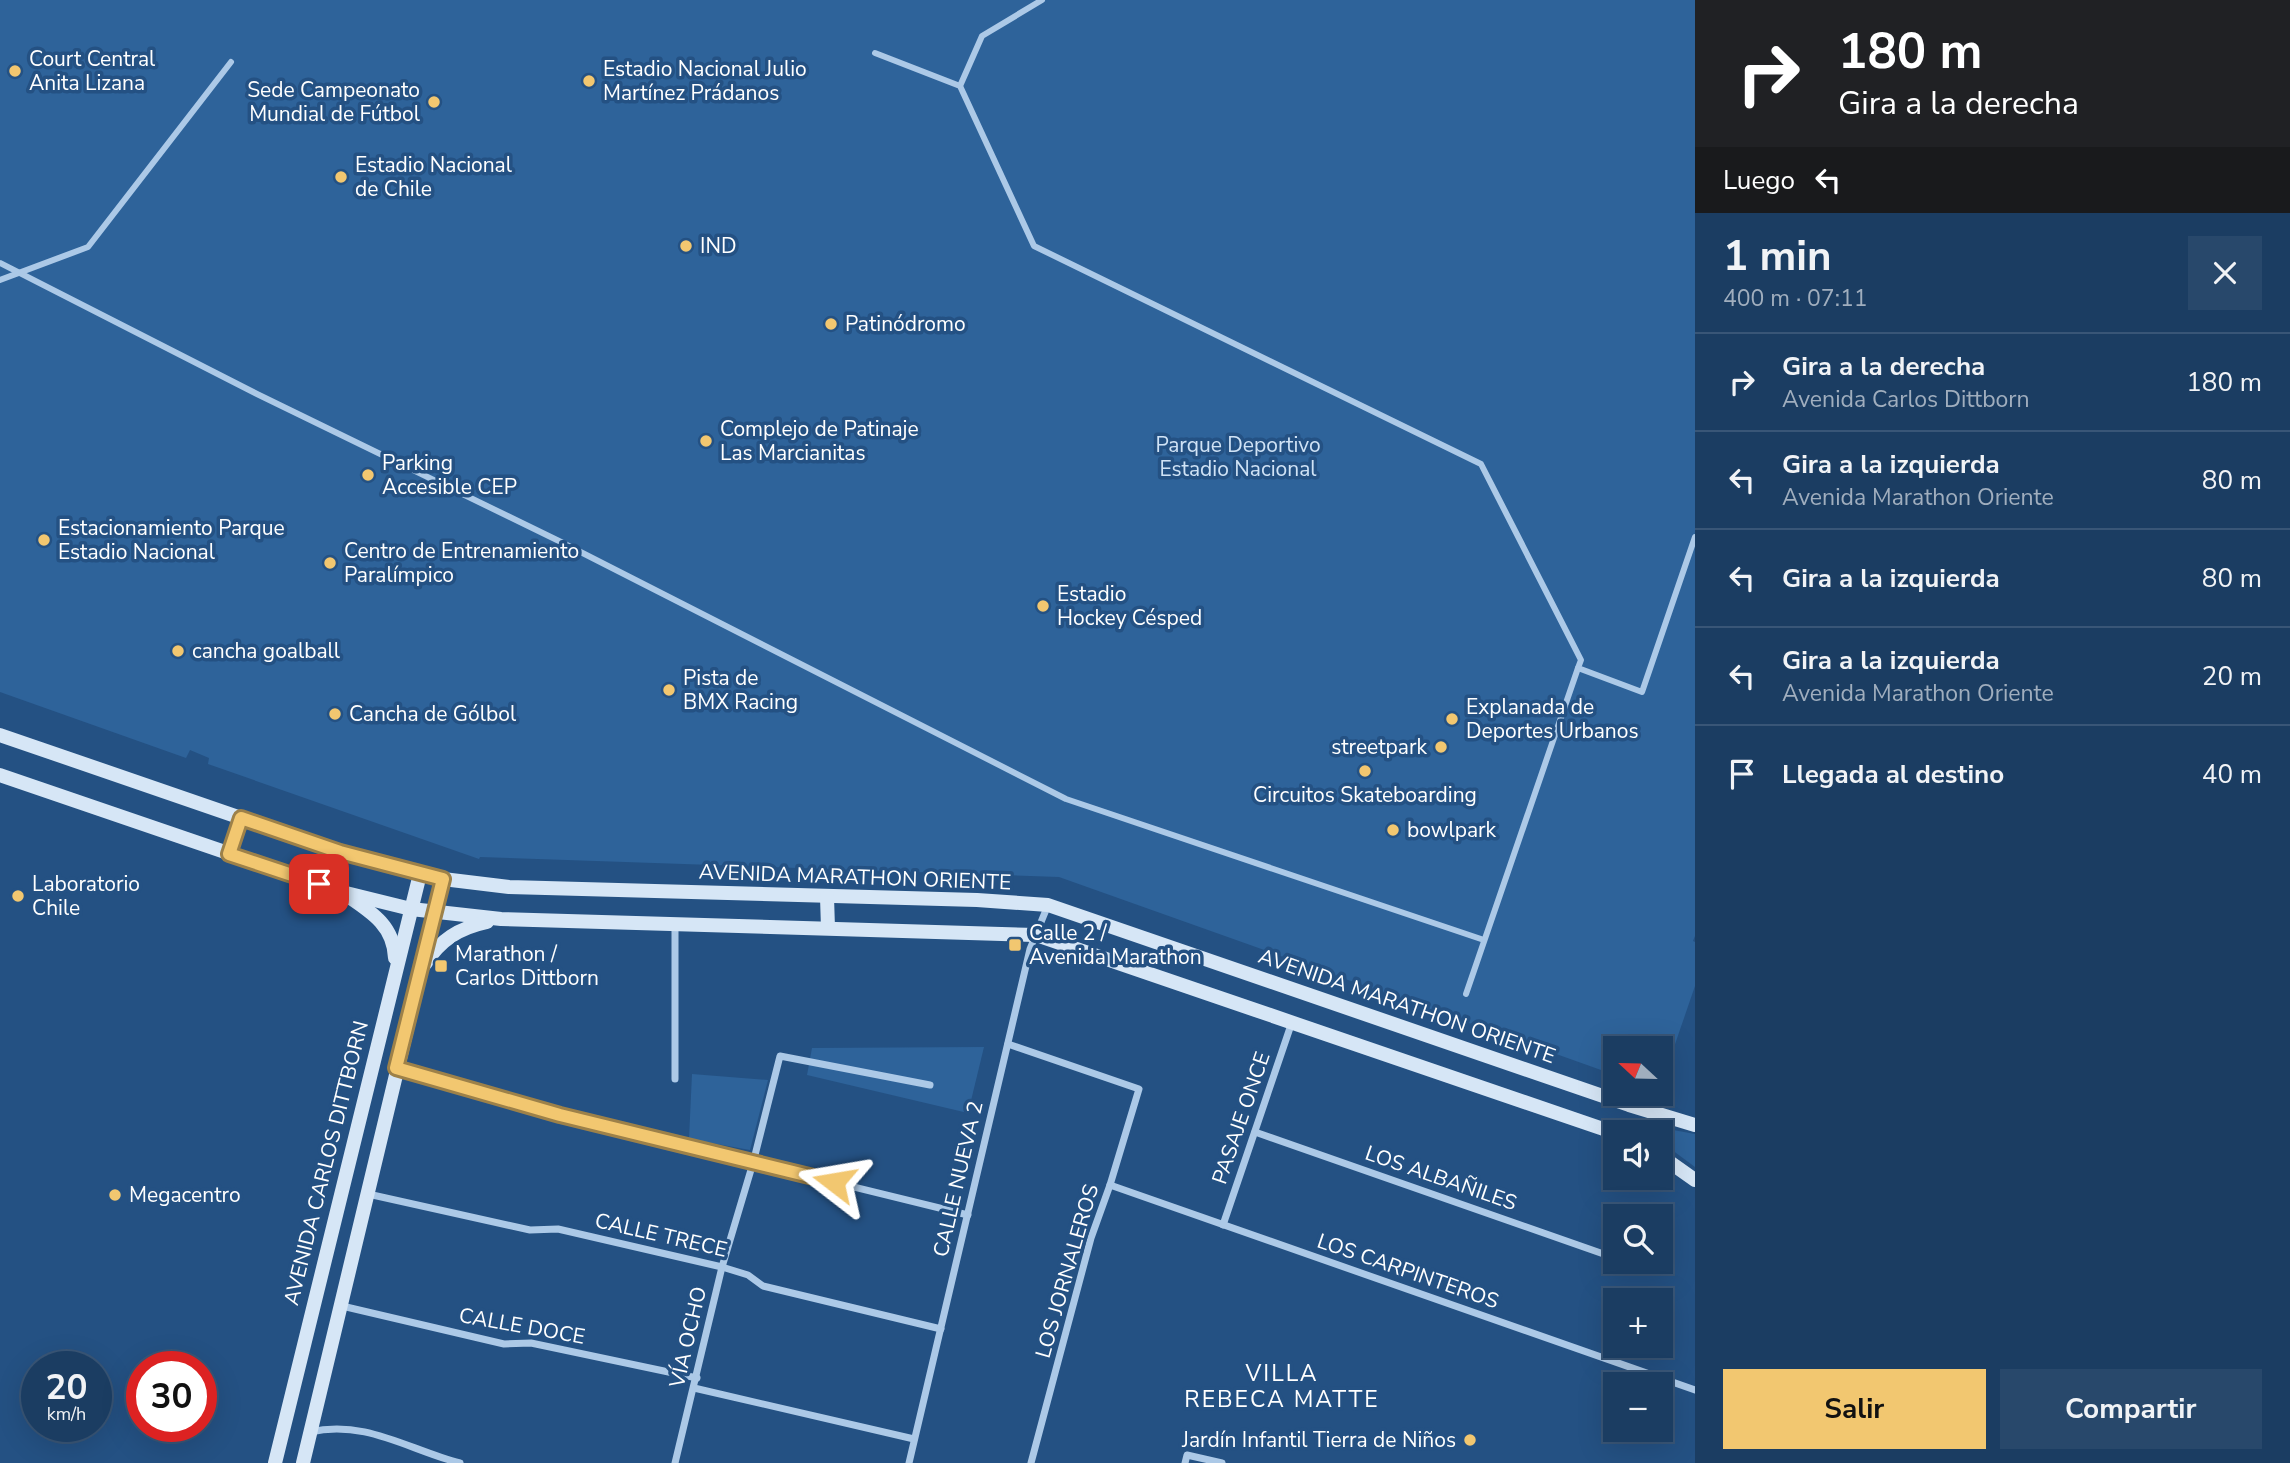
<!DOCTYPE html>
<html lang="es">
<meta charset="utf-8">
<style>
:root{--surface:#1b3d62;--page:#28486b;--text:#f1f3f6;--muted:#a0aebe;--line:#395677;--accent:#f2c770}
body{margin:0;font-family:"Nunito Sans",sans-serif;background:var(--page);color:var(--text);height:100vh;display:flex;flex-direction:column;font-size:26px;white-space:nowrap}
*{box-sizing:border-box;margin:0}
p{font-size:23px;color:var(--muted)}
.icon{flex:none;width:38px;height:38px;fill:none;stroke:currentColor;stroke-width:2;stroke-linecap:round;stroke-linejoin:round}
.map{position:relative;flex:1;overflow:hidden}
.drawer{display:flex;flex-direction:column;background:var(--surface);width:595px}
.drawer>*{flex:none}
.hud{background:#202124;color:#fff;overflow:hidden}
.needle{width:46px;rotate:292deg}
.fabs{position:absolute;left:1603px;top:1036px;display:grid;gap:14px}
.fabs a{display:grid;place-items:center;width:70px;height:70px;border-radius:0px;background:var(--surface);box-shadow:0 7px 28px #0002,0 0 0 2px var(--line);font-size:35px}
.speed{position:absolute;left:21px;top:1351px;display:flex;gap:14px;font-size:35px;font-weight:700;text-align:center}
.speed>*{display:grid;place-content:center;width:91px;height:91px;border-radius:50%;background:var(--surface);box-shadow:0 7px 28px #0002,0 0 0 2px var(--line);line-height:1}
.speed small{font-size:18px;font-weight:400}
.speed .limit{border:10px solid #d22;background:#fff;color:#111}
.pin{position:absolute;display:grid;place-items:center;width:60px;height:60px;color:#fff;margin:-30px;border-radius:14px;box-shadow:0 4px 10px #0006}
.me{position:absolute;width:77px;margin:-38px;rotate:284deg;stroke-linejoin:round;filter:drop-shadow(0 0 5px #0008)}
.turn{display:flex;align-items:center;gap:24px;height:147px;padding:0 28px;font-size:32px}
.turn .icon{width:91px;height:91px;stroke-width:2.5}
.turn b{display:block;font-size:49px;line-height:60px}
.then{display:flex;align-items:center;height:66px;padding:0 28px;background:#0003;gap:14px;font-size:26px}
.round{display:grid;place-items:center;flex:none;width:74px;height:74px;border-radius:0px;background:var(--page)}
.head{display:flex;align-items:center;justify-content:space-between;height:119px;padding:0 28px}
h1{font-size:42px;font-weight:700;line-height:52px}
.cta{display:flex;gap:14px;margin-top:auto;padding:14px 28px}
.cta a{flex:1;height:80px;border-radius:0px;background:var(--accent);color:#111;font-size:28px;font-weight:700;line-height:80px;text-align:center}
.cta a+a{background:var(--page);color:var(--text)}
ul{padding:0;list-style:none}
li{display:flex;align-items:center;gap:21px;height:98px;padding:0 28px;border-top:2px solid var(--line)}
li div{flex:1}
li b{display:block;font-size:26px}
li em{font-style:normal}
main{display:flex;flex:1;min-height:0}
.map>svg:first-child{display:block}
.green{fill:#2e639a}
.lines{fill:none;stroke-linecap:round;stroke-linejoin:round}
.pedestrian{stroke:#acc9e7;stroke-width:6}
.minor{stroke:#acc9e7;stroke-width:7}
.secondary{stroke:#d6e6f6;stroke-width:14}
.route-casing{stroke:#9d8149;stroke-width:18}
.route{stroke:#f2c770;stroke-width:12}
.poi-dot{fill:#f2c770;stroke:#245183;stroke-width:2.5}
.labels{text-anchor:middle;stroke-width:7;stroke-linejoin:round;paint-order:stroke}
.poi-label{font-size:21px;fill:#fff;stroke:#245183;text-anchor:start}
.park-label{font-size:21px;fill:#d0e3f6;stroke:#245183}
.street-label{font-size:21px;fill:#fff;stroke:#245183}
.neighbourhood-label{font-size:23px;letter-spacing:2px;fill:#fff;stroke:#245183}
</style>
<main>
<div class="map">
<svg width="1695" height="1463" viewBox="0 0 1695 1463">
<rect width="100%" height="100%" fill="#245183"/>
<!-- green -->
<g class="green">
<polygon points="0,0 1695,0 1695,936 1693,941 1695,942 1695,986 1661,1085 1661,1048 1615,1048 1615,1075 1059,877 480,857 479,859 208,764 209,758 190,750 186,758 0,692"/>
<polygon points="984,1047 968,1113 807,1075 812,1048"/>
<polygon points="692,1074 768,1080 750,1150 689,1139"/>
<polygon points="1673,1130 1695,1134 1695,1167 1668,1147"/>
</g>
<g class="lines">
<!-- pedestrian -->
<g class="pedestrian">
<polyline points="875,53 960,86 1034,246 1481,464 1581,660 1578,668 1642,692 1695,537"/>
<polyline points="960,86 982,36 1042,0"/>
<polyline points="0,263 257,394 559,541 1066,799 1484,940"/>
<polyline points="0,280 88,247 231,62"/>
<polyline points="1466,994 1578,668"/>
</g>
<!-- minor -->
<g class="minor">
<polyline points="1008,1044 1139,1089 1110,1185 1091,1238 1031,1463"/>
<polyline points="397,1069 560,1115 968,1215"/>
<polyline points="675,1079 675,925"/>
<polyline points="1255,1132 1615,1258"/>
<polyline points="1110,1185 1695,1390"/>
<polyline points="368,1194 530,1230 558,1229 722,1267 748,1275 763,1286 941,1329"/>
<polyline points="1223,1225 1292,1022"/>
<polyline points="1626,1262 1641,1267"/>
<polyline points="342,1306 504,1344 531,1343 697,1378"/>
<polyline points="694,1388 914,1439"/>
<path d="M310,1432c55,-13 99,18 150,31"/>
<polyline points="675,1463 722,1267 753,1163 780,1056 930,1085"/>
<polyline points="909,1463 1030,949 1048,905"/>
<polyline points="1185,1463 1187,1455 1222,1463"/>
</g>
<!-- secondary -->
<g class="secondary">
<polyline points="0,735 340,852 443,879 509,887 977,900 1048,905 1629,1105 1695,1125"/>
<polyline points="0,775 342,892 411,909 501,919 1036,935 1615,1133"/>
<polyline points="229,854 241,818"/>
<path d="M349,897c24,16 45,30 46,61"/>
<polyline points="827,897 828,928"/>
<path d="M425,964c15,-24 34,-36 62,-42"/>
<polyline points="1661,1156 1695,1180"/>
<polyline points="275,1463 420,874"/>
<polyline points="303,1463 443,879"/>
</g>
</g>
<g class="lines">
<!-- route casing -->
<g class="route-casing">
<polyline id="route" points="319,884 229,854 241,818 340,852 443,879 396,1068 560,1115 834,1182"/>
</g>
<!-- route -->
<use href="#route" class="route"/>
</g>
<!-- markers -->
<g class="poi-dot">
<circle cx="15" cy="71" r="7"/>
<circle cx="589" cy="81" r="7"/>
<circle cx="434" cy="102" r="7"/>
<circle cx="341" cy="177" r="7"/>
<circle cx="686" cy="246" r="7"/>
<circle cx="831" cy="324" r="7"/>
<circle cx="706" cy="441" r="7"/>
<circle cx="368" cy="475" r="7"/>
<circle cx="44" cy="540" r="7"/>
<circle cx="330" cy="563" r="7"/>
<circle cx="1043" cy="606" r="7"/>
<circle cx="178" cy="651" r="7"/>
<circle cx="669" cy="690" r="7"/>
<circle cx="335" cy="714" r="7"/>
<circle cx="1452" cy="719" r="7"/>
<circle cx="1441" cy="747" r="7"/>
<circle cx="1365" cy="771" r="7"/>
<circle cx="1393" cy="830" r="7"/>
<circle cx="18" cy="896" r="7"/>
<rect x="1008" y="938" width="14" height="14" rx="3.5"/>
<rect x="434" y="959" width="14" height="14" rx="3.5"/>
<circle cx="115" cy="1195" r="7"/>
<circle cx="1470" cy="1440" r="7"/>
</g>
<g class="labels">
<!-- poi labels -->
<g class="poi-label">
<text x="29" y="66">Court Central<tspan x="29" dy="24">Anita Lizana</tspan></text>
<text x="603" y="76">Estadio Nacional Julio<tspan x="603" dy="24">Martínez Prádanos</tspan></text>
<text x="420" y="97" text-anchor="end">Sede Campeonato<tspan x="420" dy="24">Mundial de Fútbol</tspan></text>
<text x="355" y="172">Estadio Nacional<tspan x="355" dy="24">de Chile</tspan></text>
<text x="700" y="253">IND</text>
<text x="845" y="331">Patinódromo</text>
<text x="720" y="436">Complejo de Patinaje<tspan x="720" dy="24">Las Marcianitas</tspan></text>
<text x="382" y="470">Parking<tspan x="382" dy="24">Accesible CEP</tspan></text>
<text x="58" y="535">Estacionamiento Parque<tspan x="58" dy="24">Estadio Nacional</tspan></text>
<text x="344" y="558">Centro de Entrenamiento<tspan x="344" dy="24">Paralímpico</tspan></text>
<text x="1057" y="601">Estadio<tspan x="1057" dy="24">Hockey Césped</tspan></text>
<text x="192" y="658">cancha goalball</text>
<text x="683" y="685">Pista de<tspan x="683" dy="24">BMX Racing</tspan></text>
<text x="1466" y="714">Explanada de<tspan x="1466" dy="24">Deportes Urbanos</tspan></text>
<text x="349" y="721">Cancha de Gólbol</text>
<text x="1427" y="754" text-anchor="end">streetpark</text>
<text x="1365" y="802" text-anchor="middle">Circuitos Skateboarding</text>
<text x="1407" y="837">bowlpark</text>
<text x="32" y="891">Laboratorio<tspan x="32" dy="24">Chile</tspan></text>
<text x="1029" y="940">Calle 2 /<tspan x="1029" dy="24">Avenida Marathon</tspan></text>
<text x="455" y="961">Marathon /<tspan x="455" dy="24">Carlos Dittborn</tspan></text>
<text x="129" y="1202">Megacentro</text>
<text x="1456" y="1447" text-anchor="end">Jardín Infantil Tierra de Niños</text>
</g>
<!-- park labels -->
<g class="park-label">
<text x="1238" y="452">Parque Deportivo<tspan x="1238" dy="24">Estadio Nacional</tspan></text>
</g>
<!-- street labels -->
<g class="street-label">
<text transform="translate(855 877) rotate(2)" y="7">AVENIDA MARATHON ORIENTE</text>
<text transform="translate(1407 1006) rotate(19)" y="7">AVENIDA MARATHON ORIENTE</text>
<text transform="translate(1241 1118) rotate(-71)" y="7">PASAJE ONCE</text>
<text transform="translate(326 1163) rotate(-76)" y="7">AVENIDA CARLOS DITTBORN</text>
<text transform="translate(1441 1178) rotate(19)" y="7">LOS ALBAÑILES</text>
<text transform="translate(958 1179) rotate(-77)" y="7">CALLE NUEVA 2</text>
<text transform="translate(661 1235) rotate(13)" y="7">CALLE TRECE</text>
<text transform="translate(1067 1271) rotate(-74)" y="7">LOS JORNALEROS</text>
<text transform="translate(1408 1271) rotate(19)" y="7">LOS CARPINTEROS</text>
<text transform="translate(522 1326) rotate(10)" y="7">CALLE DOCE</text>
<text transform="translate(688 1337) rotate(-77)" y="7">VÍA OCHO</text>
</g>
<!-- neighbourhood labels -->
<g class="neighbourhood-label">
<text x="1282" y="1381">VILLA<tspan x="1282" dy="26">REBECA MATTE</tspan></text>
</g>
</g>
</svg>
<div class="fabs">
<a><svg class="needle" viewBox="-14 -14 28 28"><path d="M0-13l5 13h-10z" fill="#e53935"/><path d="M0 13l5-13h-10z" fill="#a0aebe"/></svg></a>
<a><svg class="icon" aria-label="sound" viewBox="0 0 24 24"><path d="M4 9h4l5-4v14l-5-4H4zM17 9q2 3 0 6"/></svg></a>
<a><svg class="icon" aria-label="search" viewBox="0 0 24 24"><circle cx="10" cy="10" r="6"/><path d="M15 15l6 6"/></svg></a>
<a>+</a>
<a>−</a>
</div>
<div class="speed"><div>20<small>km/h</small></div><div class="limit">30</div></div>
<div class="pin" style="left:319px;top:884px;background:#d93025"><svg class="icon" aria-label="arrive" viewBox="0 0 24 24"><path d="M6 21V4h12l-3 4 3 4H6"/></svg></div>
<svg class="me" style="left:834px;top:1182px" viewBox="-20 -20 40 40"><path d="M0-17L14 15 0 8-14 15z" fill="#f2c770" stroke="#fff" stroke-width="4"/></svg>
</div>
<section class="drawer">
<div class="hud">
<div class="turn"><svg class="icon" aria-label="right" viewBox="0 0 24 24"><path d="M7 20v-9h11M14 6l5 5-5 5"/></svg><div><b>180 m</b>Gira a la derecha</div></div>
<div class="then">Luego<svg class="icon" aria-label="left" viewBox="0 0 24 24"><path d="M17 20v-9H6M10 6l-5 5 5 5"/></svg></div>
</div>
<div class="head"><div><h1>1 min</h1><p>400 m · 07:11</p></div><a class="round"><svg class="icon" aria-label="close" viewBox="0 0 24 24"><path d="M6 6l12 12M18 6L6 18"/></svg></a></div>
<ul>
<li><svg class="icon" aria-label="right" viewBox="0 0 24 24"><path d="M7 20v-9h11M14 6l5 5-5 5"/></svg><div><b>Gira a la derecha</b><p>Avenida Carlos Dittborn</p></div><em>180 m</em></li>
<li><svg class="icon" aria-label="left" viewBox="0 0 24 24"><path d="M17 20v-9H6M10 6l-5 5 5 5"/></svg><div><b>Gira a la izquierda</b><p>Avenida Marathon Oriente</p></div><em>80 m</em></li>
<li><svg class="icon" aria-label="left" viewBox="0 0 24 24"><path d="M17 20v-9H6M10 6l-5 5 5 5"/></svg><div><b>Gira a la izquierda</b></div><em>80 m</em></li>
<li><svg class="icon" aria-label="left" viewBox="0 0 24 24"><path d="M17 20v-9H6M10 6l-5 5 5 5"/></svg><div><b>Gira a la izquierda</b><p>Avenida Marathon Oriente</p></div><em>20 m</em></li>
<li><svg class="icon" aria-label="arrive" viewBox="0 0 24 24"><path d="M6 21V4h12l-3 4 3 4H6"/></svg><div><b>Llegada al destino</b></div><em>40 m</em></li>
</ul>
<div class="cta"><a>Salir</a><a>Compartir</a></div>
</section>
</main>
